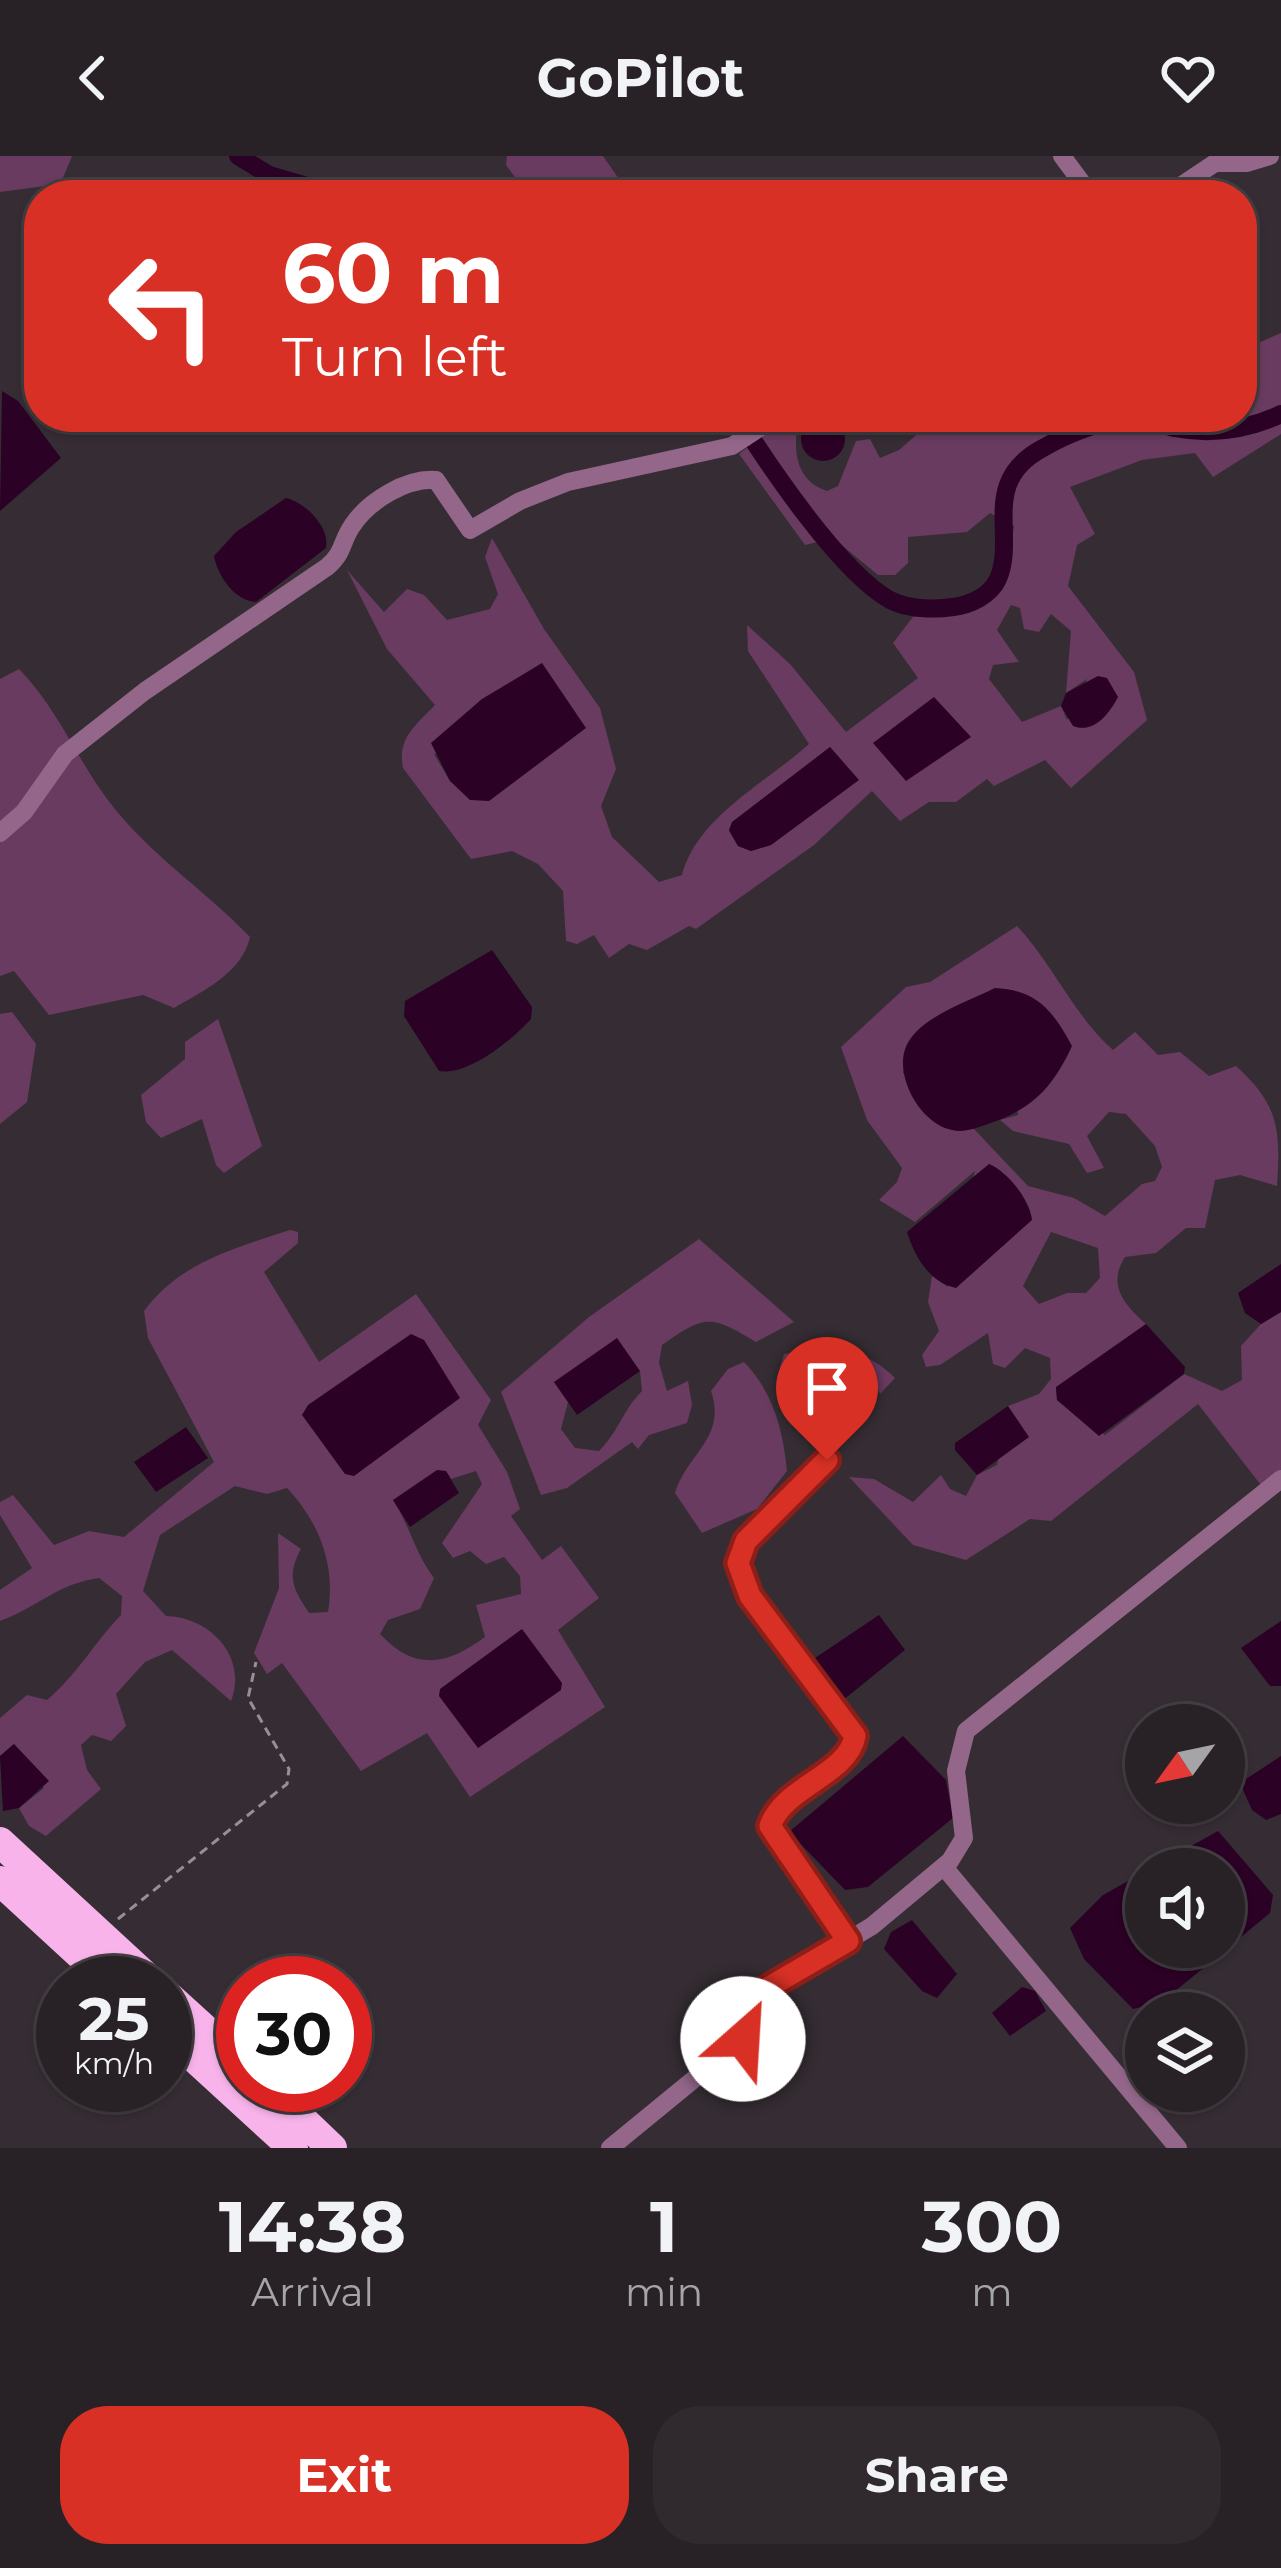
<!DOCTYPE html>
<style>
:root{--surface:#282226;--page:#302a2e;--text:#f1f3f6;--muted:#a5a4a7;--line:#443f43;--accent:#d93025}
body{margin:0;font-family:Montserrat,sans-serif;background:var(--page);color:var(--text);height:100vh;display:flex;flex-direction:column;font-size:45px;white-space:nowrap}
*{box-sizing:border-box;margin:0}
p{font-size:39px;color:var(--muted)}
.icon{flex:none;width:66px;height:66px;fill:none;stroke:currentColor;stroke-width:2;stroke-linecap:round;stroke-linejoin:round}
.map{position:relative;height:1992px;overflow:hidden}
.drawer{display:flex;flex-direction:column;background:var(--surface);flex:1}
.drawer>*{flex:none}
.banner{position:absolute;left:24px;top:24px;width:1233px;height:252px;border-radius:48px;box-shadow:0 3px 9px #0004,0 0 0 3px var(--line);background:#d93025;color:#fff;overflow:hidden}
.needle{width:78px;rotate:237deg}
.controls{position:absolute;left:1125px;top:1548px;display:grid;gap:24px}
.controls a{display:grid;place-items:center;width:120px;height:120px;border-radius:50%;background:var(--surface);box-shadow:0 3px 9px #0004,0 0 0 3px var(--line);font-size:60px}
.speed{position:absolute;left:36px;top:1800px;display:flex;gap:24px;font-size:60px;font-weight:700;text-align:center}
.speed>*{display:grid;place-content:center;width:156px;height:156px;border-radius:50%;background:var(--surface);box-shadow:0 3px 9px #0004,0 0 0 3px var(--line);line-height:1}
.speed small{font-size:30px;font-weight:400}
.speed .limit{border:18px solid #d22;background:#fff;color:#111}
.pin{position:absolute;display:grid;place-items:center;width:102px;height:102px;color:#fff;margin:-123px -51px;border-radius:50% 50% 50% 0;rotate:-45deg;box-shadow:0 0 12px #0007}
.pin .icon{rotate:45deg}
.me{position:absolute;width:132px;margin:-66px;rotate:26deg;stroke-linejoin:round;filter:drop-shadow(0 0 9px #0008)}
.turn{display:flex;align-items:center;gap:42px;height:252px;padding:0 60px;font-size:54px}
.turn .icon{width:156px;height:156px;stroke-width:2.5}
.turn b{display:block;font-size:84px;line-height:102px}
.eta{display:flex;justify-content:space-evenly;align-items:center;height:204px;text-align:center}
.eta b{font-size:72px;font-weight:700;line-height:84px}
.button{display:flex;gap:24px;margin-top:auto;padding:24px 60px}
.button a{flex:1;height:138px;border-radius:48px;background:var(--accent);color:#fff;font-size:48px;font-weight:700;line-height:138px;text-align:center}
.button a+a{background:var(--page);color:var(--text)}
header{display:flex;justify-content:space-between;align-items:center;height:156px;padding:0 60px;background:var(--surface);font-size:54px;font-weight:700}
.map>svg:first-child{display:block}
.green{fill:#693b60;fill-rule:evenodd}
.water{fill:#2b0125;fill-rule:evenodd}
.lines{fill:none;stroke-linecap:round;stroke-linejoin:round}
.canal{stroke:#2b0125;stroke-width:18}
.path{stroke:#969095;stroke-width:3;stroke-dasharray:9 6;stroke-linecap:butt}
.minor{stroke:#94678a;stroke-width:18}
.trunk{stroke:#f8b4ea;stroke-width:30}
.route-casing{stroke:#8d1f18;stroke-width:30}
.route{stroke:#d93025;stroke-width:21}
</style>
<header><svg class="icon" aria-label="back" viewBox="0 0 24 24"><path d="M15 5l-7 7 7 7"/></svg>GoPilot<svg class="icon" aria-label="heart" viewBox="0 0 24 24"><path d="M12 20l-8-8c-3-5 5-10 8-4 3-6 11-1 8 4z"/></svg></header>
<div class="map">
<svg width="1281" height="1992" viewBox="0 0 1281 1992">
<rect width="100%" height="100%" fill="#352d33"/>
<!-- green -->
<g class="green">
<polygon points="0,0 72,0 57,36 45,30 0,36"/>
<polygon points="507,0 603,0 630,39 528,39 506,9"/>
<path d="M1281,177v101l-68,43 -18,-24 -53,7 -72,27 25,47 -18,11 -9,41 66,86 13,48 -76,68 -26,-28 -51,26 -7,-7 -31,23h-27l-29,19 -28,-30 -58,54 -118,84 -7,-3 -42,24 -18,-6 -20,14 -15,-23 -17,9 -11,-3 -3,-50 -25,-27 -26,-13 -41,8 -68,-91c-6,-30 13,-43 32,-63l-48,-56 -40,-79 37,42 23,-23 17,6 23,25 43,-11 8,-15 -13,-37 7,-19 52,91 56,79 16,61 -15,37 11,31 47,45 23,-7c15,-58 84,-92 127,-131l-61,-93 -1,-26 43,39 56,68 72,-54 -25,-35 20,-26c77,-1 88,-18 101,-91l-24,-13 -23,19 -59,5v26l-13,12h-17l-45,-37 -28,7 -66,-91 48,-37h12c-6,29 -6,63 28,74l11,-5 18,-45 14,-2 10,19 19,-8 38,-33h305v-67zM1011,449l9,3 4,21 15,3 12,-18 20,17 -5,62 21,-14 -20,41 -6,-14 -39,16 -33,-43 4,-14 26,-3 -22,-32zM585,572l-72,54 -63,-1 -16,-27zM830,591l28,33 -87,65 -20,6 -13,-5 -9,-15z"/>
<path d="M19,513c43,44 61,100 101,146 40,47 88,78 130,122 -8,36 -47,54 -76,71l-31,-13 -94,20 -35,-44 -14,5v-297z"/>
<path d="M1017,770c36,38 57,90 96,124l22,-18 23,23 22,-3 29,24 27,-10c42,38 45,62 41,120l-37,-11 -25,5 -10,48h-19l-30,25 -31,4c-18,28 -1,47 21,67l-90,64 1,12 48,35 79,-61 38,17 20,-11 -1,-34 20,-22 20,-12v162l-17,15 -66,-85 -147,117 -21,-2 -64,41 -53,-15 -64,-68 25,2 39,23 28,-27 9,14 16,7 11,-21 20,-10 11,-59 31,-12 12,-15 -1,-21 -25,-10 -20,20 -12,-4 -5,-31 -48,32 -14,2 -4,-12 17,-24 -11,-29 4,-26 16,11 27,-116 -60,51 -36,-22 18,-18 5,-14 -35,-48 -26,-73 65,-60 24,-5zM995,832l23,127 -18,5 13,11 56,13 18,29 17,-5 -17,-32 22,-24 17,2 29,32 7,21 -7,14 -13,3 -37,32 -31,-18 -46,-12 -54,-57 -71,-56 7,-34zM1051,1076l47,16 2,30 -14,15h-19l-28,11 -16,-18z"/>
<polygon points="12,856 36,888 27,946 0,968 0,858"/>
<polygon points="218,863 262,990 224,1017 216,1009 202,963 161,982 146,966 141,939 185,903 185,886"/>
<path d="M290,1074l8,2v11l-34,29 55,90 97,-68 75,106 -13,25 29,47 13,37 -9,7 31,44 19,-14 38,52 -41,32 47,77 -135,90 -43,-64 -66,38 -79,-108 -15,11 -13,-21 25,-65 -1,-55 23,16c-15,27 -8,40 8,64l19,-1c8,-47 -9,-90 -41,-124l-20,6 -32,-8 -75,49 -17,56 23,25c45,1 82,42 65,85l-59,-51 -27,12 -29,32 10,32 -15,15 -19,-6 -11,10 6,25 14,19 -55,47 -17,-10 -10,-18 25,-20 -30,-44 -14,12v-38l27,-23 20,5c30,-25 47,-57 74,-85l1,-19 -23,-18c-40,5 -61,29 -99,43v-31l32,-22 -32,-53v-13l13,-7 41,50 35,-14 35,6 90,-75 -66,-124 -4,-27c35,-48 91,-63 146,-81zM446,1315l5,8 25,-8 6,13 -40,59 11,15 17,-7 16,13 18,-7 16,19 1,18 -45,11 9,32c-39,29 -71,34 -105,-3l8,-14 32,-11 14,-31c-19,-25 -24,-52 -41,-78z"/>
<path d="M699,1083l95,83 -38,20c-46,-28 -51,-27 -94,3l-3,18 8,28 21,-10 4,24 -5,18 -38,12 -11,14 -6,-7 -65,46 -26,7 -40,-103 88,-75zM640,1215l2,20c-20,20 -21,37 -43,60l-24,-3 -14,-19 7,-27 -14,-20z"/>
<path d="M812,1193c37,4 55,1 83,29l-15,16 -14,-31 -11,6 -7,19 -43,-2 -20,-8 -5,-11 4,-13z"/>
<path d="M744,1206c29,30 39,67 43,109l-30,38 -55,24 -27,-40c12,-40 52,-55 36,-102l17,-22z"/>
</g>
<!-- water -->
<g class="water">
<polygon points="2,235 18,245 61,302 0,355"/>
<circle cx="823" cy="283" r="22"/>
<path d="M286,342c20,5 44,29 40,50l-70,54c-21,-1 -38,-25 -42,-46l22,-24z"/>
<polygon points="542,507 586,572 489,645 470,644 450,625 431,587 482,543"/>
<path d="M1098,520l9,2 11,19c-9,17 -24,37 -45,29l-12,-20 5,-13z"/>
<polygon points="934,541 971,581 906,625 873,587"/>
<polygon points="830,591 859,624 771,689 751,695 738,690 729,674 732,666"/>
<path d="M492,794l40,57 -1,12c-19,21 -63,57 -92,52l-35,-55 1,-15z"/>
<path d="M995,832c42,2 58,23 77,58 -20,43 -40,63 -84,78 -12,4 -24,9 -36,6 -33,-6 -62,-60 -43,-89 15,-25 60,-40 86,-53z"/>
<path d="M989,1008c19,8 41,36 43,56l-76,68c-27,-6 -41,-31 -49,-56z"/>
<polygon points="1281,1108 1281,1156 1261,1168 1245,1157 1238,1137"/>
<polygon points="1146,1168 1185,1211 1184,1218 1099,1280 1057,1244 1056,1231"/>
<polygon points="411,1178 424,1184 460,1242 354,1320 345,1318 302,1259 308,1249"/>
<polygon points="617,1182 640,1215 577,1259 554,1226"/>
<polygon points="1008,1250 1029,1281 977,1319 955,1294 955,1287"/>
<polygon points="186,1271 208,1302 156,1336 134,1306"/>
<polygon points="437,1314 446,1315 459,1337 410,1371 393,1344"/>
<polygon points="879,1459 905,1494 842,1545 815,1502"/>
<polygon points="1281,1465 1281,1530 1270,1530 1241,1492"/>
<polygon points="522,1473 562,1527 561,1534 478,1592 439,1540 440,1533"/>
<polygon points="903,1580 946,1624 953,1662 868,1731 845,1734 789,1676"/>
<polygon points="14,1588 49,1625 19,1652 3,1655 0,1600"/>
<polygon points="1281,1600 1281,1658 1266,1664 1252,1654 1240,1627"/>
<path d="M1218,1675l55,64 -3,18 -108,89 -29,7 -49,-50 -14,-31 33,-33zM1146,1713h78v78h-78z"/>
<polygon points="912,1764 957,1818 937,1842 922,1835 884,1793 891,1776"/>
<polygon points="1022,1831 1035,1835 1046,1855 1010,1880 992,1857"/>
</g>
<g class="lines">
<!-- canal -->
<g class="canal">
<polyline points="238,0 269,19 337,39"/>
<path d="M738,261c31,49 102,155 152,183 17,9 44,10 63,7 17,-2 37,-11 45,-28 19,-44 -19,-97 45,-131 26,-15 66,-31 96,-30 12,0 23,7 35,10 37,7 73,2 107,-14"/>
</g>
<!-- path -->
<polyline class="path" points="118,1763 287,1628 289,1613 248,1542 256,1506"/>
<!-- minor -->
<g class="minor">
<polyline points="1062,0 1091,39"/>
<polyline points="1167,39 1215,7 1247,7 1270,0"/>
<path d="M0,677l24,-21 41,-58 80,-63 182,-124c17,-14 14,-25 25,-41 17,-26 55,-48 84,-46l34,50 50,-29 48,-19 164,-36 44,-29"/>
<path d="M827,1304c-32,31 -74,61 -89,103l12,33 105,140c-6,39 -70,51 -85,90l77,115"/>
<polyline points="944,1711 1178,1992"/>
<polyline points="610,1992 743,1883 764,1835 872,1770 950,1705 964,1682 956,1615 966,1575 1281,1323"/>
</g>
<!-- trunk -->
<g class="trunk">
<polyline points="0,1686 153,1827"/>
<polyline points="0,1725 111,1827"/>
<polyline points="165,1837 243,1908"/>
<polyline points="165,1875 293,1992"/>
<polyline points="266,1929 332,1992"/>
</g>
</g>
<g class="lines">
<!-- route casing -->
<g class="route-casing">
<path id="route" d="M743,1883l21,-49 84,-49 -78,-115c14,-40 78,-51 85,-90l-105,-140 -12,-33 8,-22 81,-81"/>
</g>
<!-- route -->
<use href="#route" class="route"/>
</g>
</svg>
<div class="controls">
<a><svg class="needle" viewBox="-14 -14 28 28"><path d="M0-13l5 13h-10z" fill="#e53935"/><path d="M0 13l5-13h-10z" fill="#a5a4a7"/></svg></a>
<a><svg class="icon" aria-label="sound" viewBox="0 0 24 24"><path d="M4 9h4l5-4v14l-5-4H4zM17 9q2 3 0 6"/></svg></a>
<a><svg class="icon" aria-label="layers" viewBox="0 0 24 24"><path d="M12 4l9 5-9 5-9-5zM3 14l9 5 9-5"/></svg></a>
</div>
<div class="speed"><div>25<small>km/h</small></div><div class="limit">30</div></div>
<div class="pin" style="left:827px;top:1304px;background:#d93025"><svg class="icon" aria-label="arrive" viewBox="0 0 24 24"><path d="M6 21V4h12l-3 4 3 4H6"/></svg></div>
<svg class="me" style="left:743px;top:1883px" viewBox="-20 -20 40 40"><circle r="19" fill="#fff"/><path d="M0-13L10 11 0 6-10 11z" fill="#d93025"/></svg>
<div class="banner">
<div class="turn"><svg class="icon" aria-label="left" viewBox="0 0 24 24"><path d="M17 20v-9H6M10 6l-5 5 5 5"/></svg><div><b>60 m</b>Turn left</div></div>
</div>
</div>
<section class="drawer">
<div class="eta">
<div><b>14:38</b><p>Arrival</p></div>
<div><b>1</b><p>min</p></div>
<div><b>300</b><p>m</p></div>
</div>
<div class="button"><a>Exit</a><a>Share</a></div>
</section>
